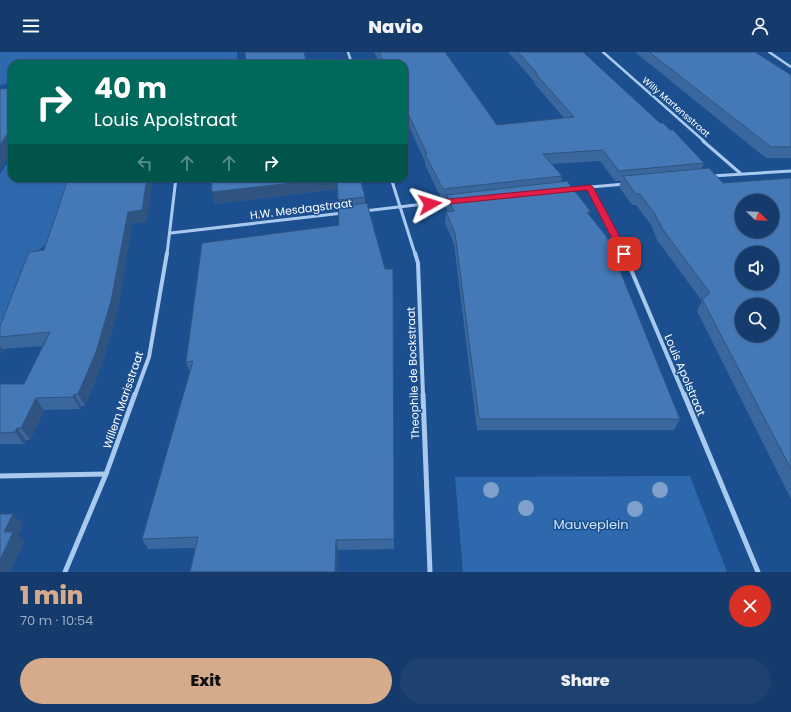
<!DOCTYPE html>
<meta charset="utf-8">
<style>
:root{--surface:#143b6b;--page:#1d4271;--text:#f1f3f6;--muted:#9dadc1;--line:#33557e;--accent:#d6ab8b}
body{margin:0;font-family:Poppins,sans-serif;background:var(--page);color:var(--text);height:100vh;display:flex;flex-direction:column;font-size:15px;white-space:nowrap}
*{box-sizing:border-box;margin:0}
p{font-size:13px;color:var(--muted)}
.icon{flex:none;width:22px;height:22px;fill:none;stroke:currentColor;stroke-width:2;stroke-linecap:round;stroke-linejoin:round}
.map{position:relative;height:520px;overflow:hidden}
.drawer{display:flex;flex-direction:column;background:var(--surface);flex:1}
.drawer>*{flex:none}
.hud{position:absolute;left:8px;top:8px;width:400px;height:122px;border-radius:12px;box-shadow:0 1px 3px #0004,0 0 0 1px var(--line);background:#00695c;color:#fff;overflow:hidden}
.needle{width:26px;rotate:113deg}
.controls{position:absolute;left:735px;top:142px;display:grid;gap:8px}
.controls a{display:grid;place-items:center;width:44px;height:44px;border-radius:50%;background:var(--surface);box-shadow:0 1px 3px #0004,0 0 0 1px var(--line);font-size:20px}
.pin{position:absolute;display:grid;place-items:center;width:34px;height:34px;color:#fff;margin:-17px;border-radius:8px;box-shadow:0 2px 6px #0006}
.me{position:absolute;width:44px;margin:-22px;rotate:84deg;stroke-linejoin:round;filter:drop-shadow(0 0 3px #0008)}
.turn{display:flex;align-items:center;gap:14px;height:84px;padding:0 20px;font-size:18px}
.turn .icon{width:52px;height:52px;stroke-width:2.5}
.turn b{display:block;font-size:28px;line-height:34px}
.lanes{display:flex;align-items:center;height:38px;padding:0 20px;background:#0003;justify-content:center;gap:20px;direction:ltr}
.lanes .off{opacity:.35}
.round{display:grid;place-items:center;flex:none;width:42px;height:42px;border-radius:21px;background:var(--page)}
.summary{display:flex;align-items:center;justify-content:space-between;height:68px;padding:0 20px}
h1{font-size:24px;font-weight:800;line-height:30px;color:var(--accent)}
.primary-button{display:flex;gap:8px;margin-top:auto;padding:8px 20px}
.primary-button a{flex:1;height:46px;border-radius:24px;background:var(--accent);color:#111;font-size:16px;font-weight:800;line-height:46px;text-align:center}
.primary-button a+a{background:var(--page);color:var(--text)}
header{display:flex;justify-content:space-between;align-items:center;height:52px;padding:0 20px;background:var(--surface);font-size:18px;font-weight:800}
.map>svg:first-child{display:block}
.green{fill:#2e69ad}
.lines{fill:none;stroke-linecap:round;stroke-linejoin:round}
.street-far3{stroke:#a9c9ee;stroke-width:2.5}
.street-far2{stroke:#a9c9ee;stroke-width:3}
.street-far1{stroke:#a9c9ee;stroke-width:4}
.street{stroke:#a9c9ee;stroke-width:5}
.tree{fill:#7ea0ca}
.wall{fill:#3a679d}
.shaded-wall{fill:#305480}
.building{fill:#4478b7;stroke:#305480;fill-rule:evenodd}
.route{fill:#e11d48;stroke:#92132f}
.labels{text-anchor:middle;stroke-width:3;stroke-linejoin:round;paint-order:stroke}
.far-street-label{font-size:9px;fill:#fff;stroke:#1b4f8f}
.street-label{font-size:11px;fill:#fff;stroke:#1b4f8f}
.near-park-label{font-size:13px;fill:#cfe3fa;stroke:#1b4f8f}
</style>
<header><svg class="icon" aria-label="menu" viewBox="0 0 24 24"><path d="M4 6h16M4 12h16M4 18h16"/></svg>Navio<svg class="icon" aria-label="person" viewBox="0 0 24 24"><circle cx="12" cy="8" r="4"/><path d="M4 21q1-7 8-7t8 7"/></svg></header>
<div class="map">
<svg width="791" height="520" viewBox="0 0 791 520">
<rect width="100%" height="100%" fill="#1b4f8f"/>
<!-- green -->
<g class="green">
<polygon points="0,0 237,0 237,12 12,12 12,31 0,33"/>
<polygon points="12,104 12,126 69,126 47,192 31,203 0,284 0,122"/>
<polygon points="690,424 727,520 463,520 455,425"/>
</g>
<g class="lines">
<!-- street-far3 -->
<g class="street-far3">
<polyline points="348,0 352,12"/>
<polyline points="603,0 705,90"/>
<polyline points="769,0 791,15"/>
<polyline points="339,12 352,11"/>
</g>
<!-- street-far2 -->
<g class="street-far2">
<polyline points="703,89 740,121"/>
<polyline points="712,124 791,119"/>
<polyline points="391,126 415,202"/>
<polyline points="589,135 619,188 625,202"/>
<polyline points="568,137 625,132"/>
<polyline points="364,159 450,149"/>
<polyline points="171,181 343,161"/>
<polyline points="167,202 176,126"/>
</g>
<!-- street-far1 -->
<g class="street-far1">
<polyline points="415,201 418,211 423,343"/>
<polyline points="624,201 684,343"/>
<polyline points="135,343 149,305 167,201"/>
</g>
<!-- street -->
<g class="street">
<polyline points="423,342 430,520"/>
<polyline points="684,342 758,520"/>
<polyline points="0,424 106,422"/>
<polyline points="65,520 106,422 135,342"/>
</g>
</g>
<!-- trees -->
<g class="tree">
<circle cx="491" cy="438" r="8"/>
<circle cx="660" cy="438" r="8"/>
<circle cx="526" cy="456" r="8"/>
<circle cx="635" cy="457" r="8"/>
</g>
<!-- wall -->
<g class="wall">
<polygon points="374,0 445,0 497,73 564,66 534,31 534,29 508,0 583,0 660,71 670,78 704,111 701,117 723,131 791,126 791,447 697,259 702,249 657,188 651,173 636,153 632,153 619,135 621,129 615,129 600,109 552,112 562,124 561,130 590,164 680,367 674,378 477,378 454,192 445,171 446,160 448,159 445,154 446,148 442,148 425,113 425,110 404,63 404,12 380,12"/>
<polygon points="635,0 755,0 791,23 791,106 766,106"/>
<polygon points="360,126 365,145 365,151 385,217 393,217 394,497 338,498 337,520 190,520 195,496 148,497 142,487 190,320 186,310 339,173 338,137 215,152 212,140"/>
<polygon points="60,151 147,170 132,171 117,261 102,312 85,354 81,354 80,357 44,358 30,388 26,388 24,392 0,392 0,332 24,332 43,294 3,297 0,302 0,274 44,198"/>
</g>
<!-- shaded-wall -->
<g class="shaded-wall">
<polygon points="12,75 12,100 0,118 0,93"/>
<polygon points="147,126 153,126 147,170 132,171 117,261 102,312 85,354 78,342 128,160"/>
<polygon points="337,126 338,137 215,152 212,140"/>
<polygon points="587,160 591,160 588,171"/>
<polygon points="0,294 3,297 0,302"/>
<polygon points="74,342 81,354 80,357 73,345"/>
<polygon points="36,346 44,358 30,388 21,376"/>
<polygon points="17,376 26,388 24,392 15,380"/>
<polygon points="13,462 23,472 18,484 24,490 10,520 0,520 0,508 4,480"/>
<polygon points="336,488 338,498 337,520 335,520"/>
</g>
<!-- building -->
<g class="building">
<polygon points="245,0 304,0 307,12 246,12"/>
<polygon points="379,0 445,0 497,73 574,65 535,21 537,21 518,0 583,0 660,71 663,71 670,78 673,78 704,111 619,119 603,98 543,102 562,124 443,137 425,102 427,102 404,53 404,12 385,12"/>
<polygon points="649,0 755,0 791,23 791,95 771,95"/>
<polygon points="12,36 12,75 0,93 0,37"/>
<path d="M709,116l14,15 68,-5v291l-89,-170 8,-6 -48,-65 -7,-14 -15,-20h-4l-13,-18zM742,149h30v30h-30zM742,201h30v30h-30zM742,253h30v30h-30z"/>
<polygon points="68,126 147,126 142,158 128,160 111,249 96,300 78,342 74,342 73,345 36,346 21,376 17,376 15,380 0,381 0,332 24,332 50,280 0,285 0,274 29,200 44,198 60,151"/>
<polygon points="211,126 337,126 212,140"/>
<polygon points="337,126 360,126 365,145 338,148"/>
<polygon points="567,129 591,160 587,160 606,184 680,367 479,367 455,181 446,160 454,159 446,143"/>
<polygon points="367,151 385,217 393,217 394,487 336,488 335,520 190,520 198,485 142,487 193,309 186,310 202,191 339,173 338,154"/>
<polygon points="0,462 13,462 4,480 13,480 0,508"/>
</g>
<!-- route -->
<polygon class="route" points="590,133 593,135 629,202 627,204 624,205 620,202 587,138 430,154 426,152 430,149"/>
<g class="labels">
<!-- far-street labels -->
<g class="far-street-label">
<text transform="translate(676 55) rotate(41)" y="3">Willy Martensstraat</text>
</g>
<!-- street labels -->
<g class="street-label">
<text transform="translate(301 157) rotate(-7)" y="4">H.W. Mesdagstraat</text>
<text transform="translate(413 321) rotate(-92)" y="4">Theophile de Bockstraat</text>
<text transform="translate(685 323) rotate(67)" y="4">Louis Apolstraat</text>
<text transform="translate(123 348) rotate(-71)" y="4">Willem Marisstraat</text>
</g>
<!-- near-park labels -->
<g class="near-park-label">
<text x="591" y="477">Mauveplein</text>
</g>
</g>
</svg>
<div class="controls">
<a><svg class="needle" viewBox="-14 -14 28 28"><path d="M0-13l5 13h-10z" fill="#e53935"/><path d="M0 13l5-13h-10z" fill="#9dadc1"/></svg></a>
<a><svg class="icon" aria-label="sound" viewBox="0 0 24 24"><path d="M4 9h4l5-4v14l-5-4H4zM17 9q2 3 0 6"/></svg></a>
<a><svg class="icon" aria-label="search" viewBox="0 0 24 24"><circle cx="10" cy="10" r="6"/><path d="M15 15l6 6"/></svg></a>
</div>
<div class="pin" style="left:624px;top:202px;background:#d93025"><svg class="icon" aria-label="arrive" viewBox="0 0 24 24"><path d="M6 21V4h12l-3 4 3 4H6"/></svg></div>
<svg class="me" style="left:430px;top:152px" viewBox="-20 -20 40 40"><path d="M0-17L14 15 0 8-14 15z" fill="#e11d48" stroke="#fff" stroke-width="4"/></svg>
<div class="hud">
<div class="turn"><svg class="icon" aria-label="right" viewBox="0 0 24 24"><path d="M7 20v-9h11M14 6l5 5-5 5"/></svg><div><b>40 m</b>Louis Apolstraat</div></div>
<div class="lanes"><svg class="icon off" aria-label="left" viewBox="0 0 24 24"><path d="M17 20v-9H6M10 6l-5 5 5 5"/></svg><svg class="icon off" aria-label="ahead" viewBox="0 0 24 24"><path d="M12 20V5M6 11l6-6 6 6"/></svg><svg class="icon off" aria-label="ahead" viewBox="0 0 24 24"><path d="M12 20V5M6 11l6-6 6 6"/></svg><svg class="icon" aria-label="right" viewBox="0 0 24 24"><path d="M7 20v-9h11M14 6l5 5-5 5"/></svg></div>
</div>
</div>
<section class="drawer">
<div class="summary"><div><h1>1 min</h1><p>70 m · 10:54</p></div><a class="round" style="background:#d93025;color:#fff"><svg class="icon" aria-label="close" viewBox="0 0 24 24"><path d="M6 6l12 12M18 6L6 18"/></svg></a></div>
<div class="primary-button"><a>Exit</a><a>Share</a></div>
</section>
